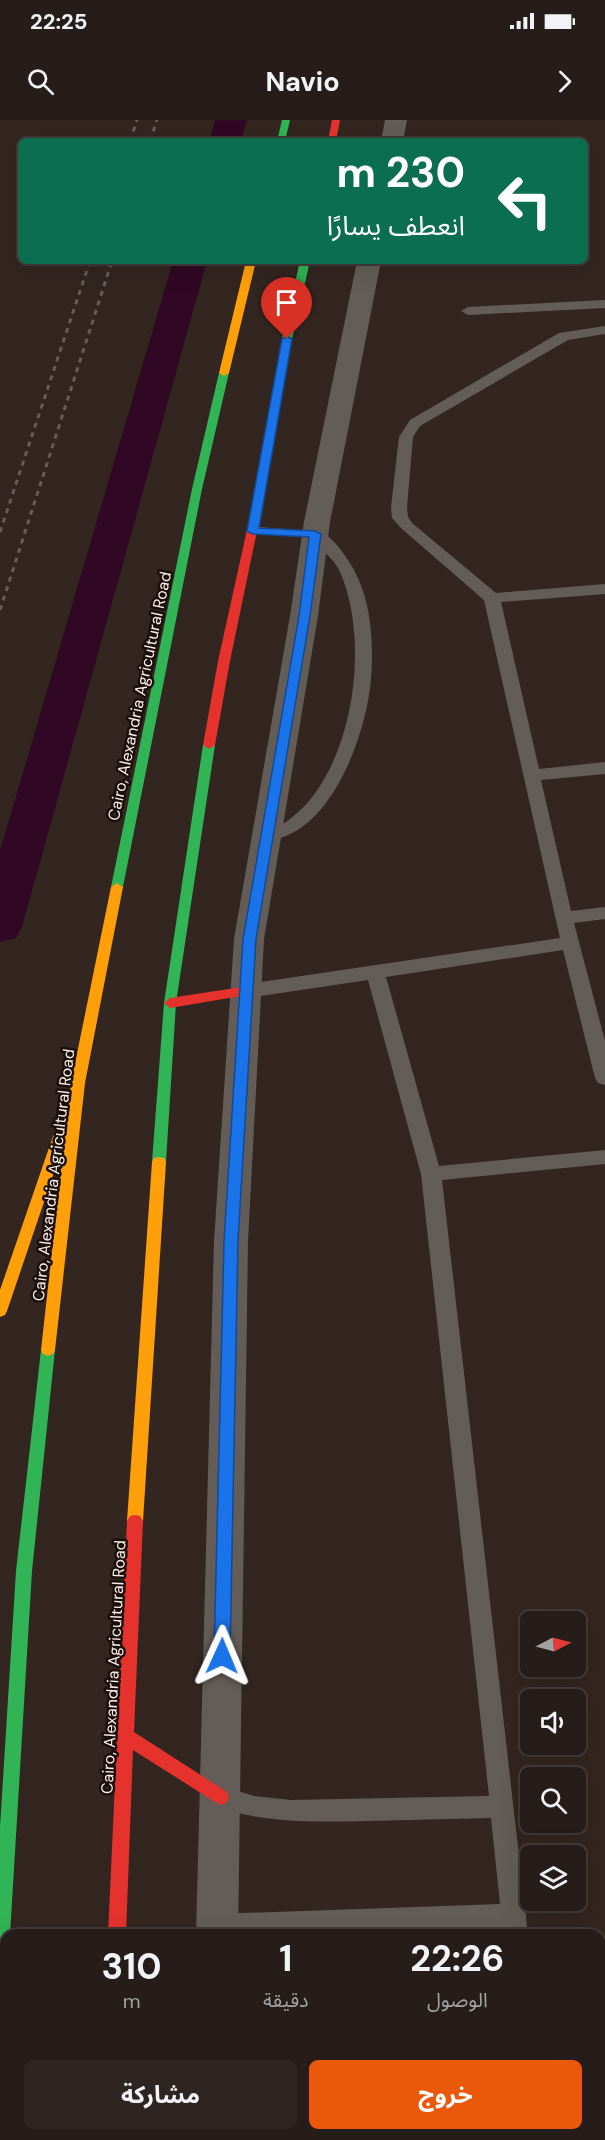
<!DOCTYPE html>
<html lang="ar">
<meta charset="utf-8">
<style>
:root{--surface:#261c19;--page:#2e2522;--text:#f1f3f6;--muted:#a4a1a2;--line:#423a38;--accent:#ea580c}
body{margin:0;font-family:"DM Sans","Noto Sans Arabic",sans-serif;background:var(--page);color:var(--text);direction:rtl;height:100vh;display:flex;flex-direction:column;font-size:22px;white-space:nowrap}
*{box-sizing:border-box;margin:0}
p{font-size:20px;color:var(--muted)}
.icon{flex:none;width:33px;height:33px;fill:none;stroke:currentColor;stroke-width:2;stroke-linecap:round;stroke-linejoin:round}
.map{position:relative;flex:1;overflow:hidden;direction:ltr}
.sheet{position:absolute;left:0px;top:1809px;width:606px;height:212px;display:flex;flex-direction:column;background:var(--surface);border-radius:18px 18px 0 0;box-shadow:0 6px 24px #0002,0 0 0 2px var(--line);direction:rtl}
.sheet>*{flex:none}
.banner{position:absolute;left:18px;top:18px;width:570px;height:126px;border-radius:9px;box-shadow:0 6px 24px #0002,0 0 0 2px var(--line);direction:rtl;background:#0b6e4f;color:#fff;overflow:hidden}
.needle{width:39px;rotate:84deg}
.fabs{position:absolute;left:520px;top:1491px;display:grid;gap:12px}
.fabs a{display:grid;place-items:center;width:66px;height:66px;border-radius:9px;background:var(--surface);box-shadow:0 6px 24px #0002,0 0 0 2px var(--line);font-size:30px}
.pin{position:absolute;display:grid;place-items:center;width:51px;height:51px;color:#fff;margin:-62px -26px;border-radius:50% 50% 50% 0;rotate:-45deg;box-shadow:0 0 6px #0007}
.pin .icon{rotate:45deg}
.me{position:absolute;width:66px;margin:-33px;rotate:1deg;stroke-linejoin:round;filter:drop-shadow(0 0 4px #0008)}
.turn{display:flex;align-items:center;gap:21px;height:126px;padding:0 24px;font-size:27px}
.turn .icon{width:78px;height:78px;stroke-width:2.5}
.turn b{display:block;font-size:42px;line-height:51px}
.eta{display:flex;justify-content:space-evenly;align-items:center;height:102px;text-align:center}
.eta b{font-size:36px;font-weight:700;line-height:42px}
.button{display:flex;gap:12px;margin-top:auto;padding:12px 24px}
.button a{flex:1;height:69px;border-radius:9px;background:var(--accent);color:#fff;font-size:24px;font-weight:700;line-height:69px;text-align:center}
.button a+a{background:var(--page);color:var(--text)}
.status{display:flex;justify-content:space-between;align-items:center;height:42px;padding:0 30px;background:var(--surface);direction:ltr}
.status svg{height:16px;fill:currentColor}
header{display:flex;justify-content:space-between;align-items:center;height:78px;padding:0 24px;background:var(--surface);font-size:27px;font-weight:700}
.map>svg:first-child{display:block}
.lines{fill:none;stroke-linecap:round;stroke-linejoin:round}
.canal{fill:#300823;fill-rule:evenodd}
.lane{fill:#645d57;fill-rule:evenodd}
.street{fill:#645d57;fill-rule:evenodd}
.fast{fill:#30b455;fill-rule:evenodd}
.slow{fill:#ff9f0a;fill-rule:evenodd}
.jam{fill:#e5322d;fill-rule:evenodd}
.rail{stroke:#655d58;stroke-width:3;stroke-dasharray:5 5;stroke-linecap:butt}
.route{fill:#1a73e8;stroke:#114b97;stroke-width:1.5}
.labels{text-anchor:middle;stroke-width:5;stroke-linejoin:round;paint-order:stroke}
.street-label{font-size:16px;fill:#fdefe9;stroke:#1a0f0b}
</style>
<div class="status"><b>22:25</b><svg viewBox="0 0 49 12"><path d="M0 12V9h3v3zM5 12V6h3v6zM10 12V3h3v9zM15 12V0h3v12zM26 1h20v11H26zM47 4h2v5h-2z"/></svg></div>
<header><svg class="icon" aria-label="forward" viewBox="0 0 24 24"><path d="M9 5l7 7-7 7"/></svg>Navio<svg class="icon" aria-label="search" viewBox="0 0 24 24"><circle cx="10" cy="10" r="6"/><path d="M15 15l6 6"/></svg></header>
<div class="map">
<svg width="605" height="2020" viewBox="0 0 605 2020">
<rect width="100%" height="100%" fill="#332621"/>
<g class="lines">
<!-- canal -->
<g class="canal">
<polygon points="215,0 247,0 241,21 209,21"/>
<polygon points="173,141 207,141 22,807 16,818 0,822 0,731"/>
</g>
<!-- lane -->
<g class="lane">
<polygon points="605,180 605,188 468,195 461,191 468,187"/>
<path d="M605,206v8l-37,6 -148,86 -7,11 -6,70 1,10 4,6 84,70 109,-9v10l-104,8 38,167 66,-7v12l-64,6 30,131 34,-4v12l-31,4 31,118v44l-7,-2 -3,-5 -32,-128 -177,27 53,189 166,-16v14l-163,16 86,755h-24l-1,-8 -212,8h-81l-5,-9 3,-8 9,-4 283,-10 -9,-86c-42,1 -83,2 -124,3 -54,1 -104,3 -154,-16l-4,-8 4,-8 8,-3 33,10 37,4 198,-4 -68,-622 -53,-194 -120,18 -7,-2 -2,-5 2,-5 7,-2 312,-46 -76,-338 -82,-71 -10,-11 -1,-11 8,-70 11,-17 149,-87z"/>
<path d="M315,409c14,4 25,19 33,31 23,34 26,79 23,119 -4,51 -35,140 -88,158 -8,3 -14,5 -22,3l-3,-4 3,-4c10,-3 21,-6 29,-13 64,-48 81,-177 50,-247 -8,-17 -22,-24 -33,-38z"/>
<polygon points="562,2014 600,2014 602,2020 564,2020"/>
</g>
<!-- street -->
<g class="street">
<polygon points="385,0 407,0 403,21 381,21"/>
<polygon points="357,141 381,141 330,402 318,496 264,819 248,1121 238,1815 196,1815 214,1121 234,819 290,496 304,402"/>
<rect x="197" y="2014" width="44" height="6"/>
</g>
<!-- fast -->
<g class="fast">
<polygon points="282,0 290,0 285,21 277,21"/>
<polygon points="300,141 310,141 292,219 262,387 257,390 252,387 282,219"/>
<polygon points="224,250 229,253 202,369 123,767 117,771 111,767 192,369 219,253"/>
<polygon points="209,621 215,625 176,883 166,1042 164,1046 154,1046 152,1042 164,883 203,625"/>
<polygon points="48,1224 53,1226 55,1230 32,1451 10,1815 6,1815 6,1850 0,1852 0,1707 16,1451 41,1230 43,1226"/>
</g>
<!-- slow -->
<g class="slow">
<polygon points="246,141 256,141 229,253 224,256 219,253"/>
<polygon points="253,407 315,411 320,414 315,417 249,412 249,408"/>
<polygon points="117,763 123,767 85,963 55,1230 53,1234 48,1236 43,1234 41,1230 64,1023 7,1191 5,1195 0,1197 0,1170 61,993 63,989 68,988 71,963 111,767"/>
<polygon points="159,1037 164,1038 166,1042 143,1401 140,1406 135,1407 130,1406 127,1401 152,1042 154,1038"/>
</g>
<!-- jam -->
<g class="jam">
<polygon points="332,0 340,0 336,21 328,21"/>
<polygon points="257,384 262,387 230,541 215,625 209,629 203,625 218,541 252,387"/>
<polygon points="248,866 253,868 254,871 253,874 170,888 164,883 170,878"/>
<polygon points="135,1395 140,1396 143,1401 134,1612 227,1672 229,1677 227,1682 221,1685 215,1682 133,1630 126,1815 108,1815 127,1401 130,1396"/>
<polygon points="100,2014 118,2014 117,2020 99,2020"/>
</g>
<!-- rail -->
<g class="rail">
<polyline points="130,21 137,0"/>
<polyline points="150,21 157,0"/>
<polyline points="0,412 90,141"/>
<polyline points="0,490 112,141"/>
</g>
</g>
<!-- route -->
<polygon class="route" points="287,216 292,219 259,408 315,411 321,414 310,496 256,819 238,1121 230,1536 228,1541 222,1543 216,1541 214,1536 224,1121 243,819 299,496 309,417 253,414 247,411 282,219"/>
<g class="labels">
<!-- street labels -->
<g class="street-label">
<text transform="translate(139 576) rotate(-78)" y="6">Cairo, Alexandria Agricultural Road</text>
<text transform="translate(53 1055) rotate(-83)" y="6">Cairo, Alexandria Agricultural Road</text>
<text transform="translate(113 1547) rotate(-87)" y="6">Cairo, Alexandria Agricultural Road</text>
</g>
</g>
</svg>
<div class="fabs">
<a><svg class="needle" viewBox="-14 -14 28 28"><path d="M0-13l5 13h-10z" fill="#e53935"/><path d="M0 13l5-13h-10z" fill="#a4a1a2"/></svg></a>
<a><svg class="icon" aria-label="sound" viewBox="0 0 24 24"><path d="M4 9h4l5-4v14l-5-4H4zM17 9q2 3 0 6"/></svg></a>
<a><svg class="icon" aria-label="search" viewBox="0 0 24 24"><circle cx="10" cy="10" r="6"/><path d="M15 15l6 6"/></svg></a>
<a><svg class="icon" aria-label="layers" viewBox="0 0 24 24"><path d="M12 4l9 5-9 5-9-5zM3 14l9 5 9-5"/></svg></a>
</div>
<div class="pin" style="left:287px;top:219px;background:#d93025"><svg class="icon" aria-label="arrive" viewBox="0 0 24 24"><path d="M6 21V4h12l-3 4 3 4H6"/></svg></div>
<svg class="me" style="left:222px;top:1536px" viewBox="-20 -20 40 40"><path d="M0-17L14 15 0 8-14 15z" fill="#1a73e8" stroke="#fff" stroke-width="4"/></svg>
<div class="banner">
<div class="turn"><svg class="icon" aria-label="left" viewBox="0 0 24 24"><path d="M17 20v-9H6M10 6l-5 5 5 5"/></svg><div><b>230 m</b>انعطف يسارًا</div></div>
</div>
<section class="sheet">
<div class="eta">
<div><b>22:26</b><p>الوصول</p></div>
<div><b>1</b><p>دقيقة</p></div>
<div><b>310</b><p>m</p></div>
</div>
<div class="button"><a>خروج</a><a>مشاركة</a></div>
</section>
</div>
